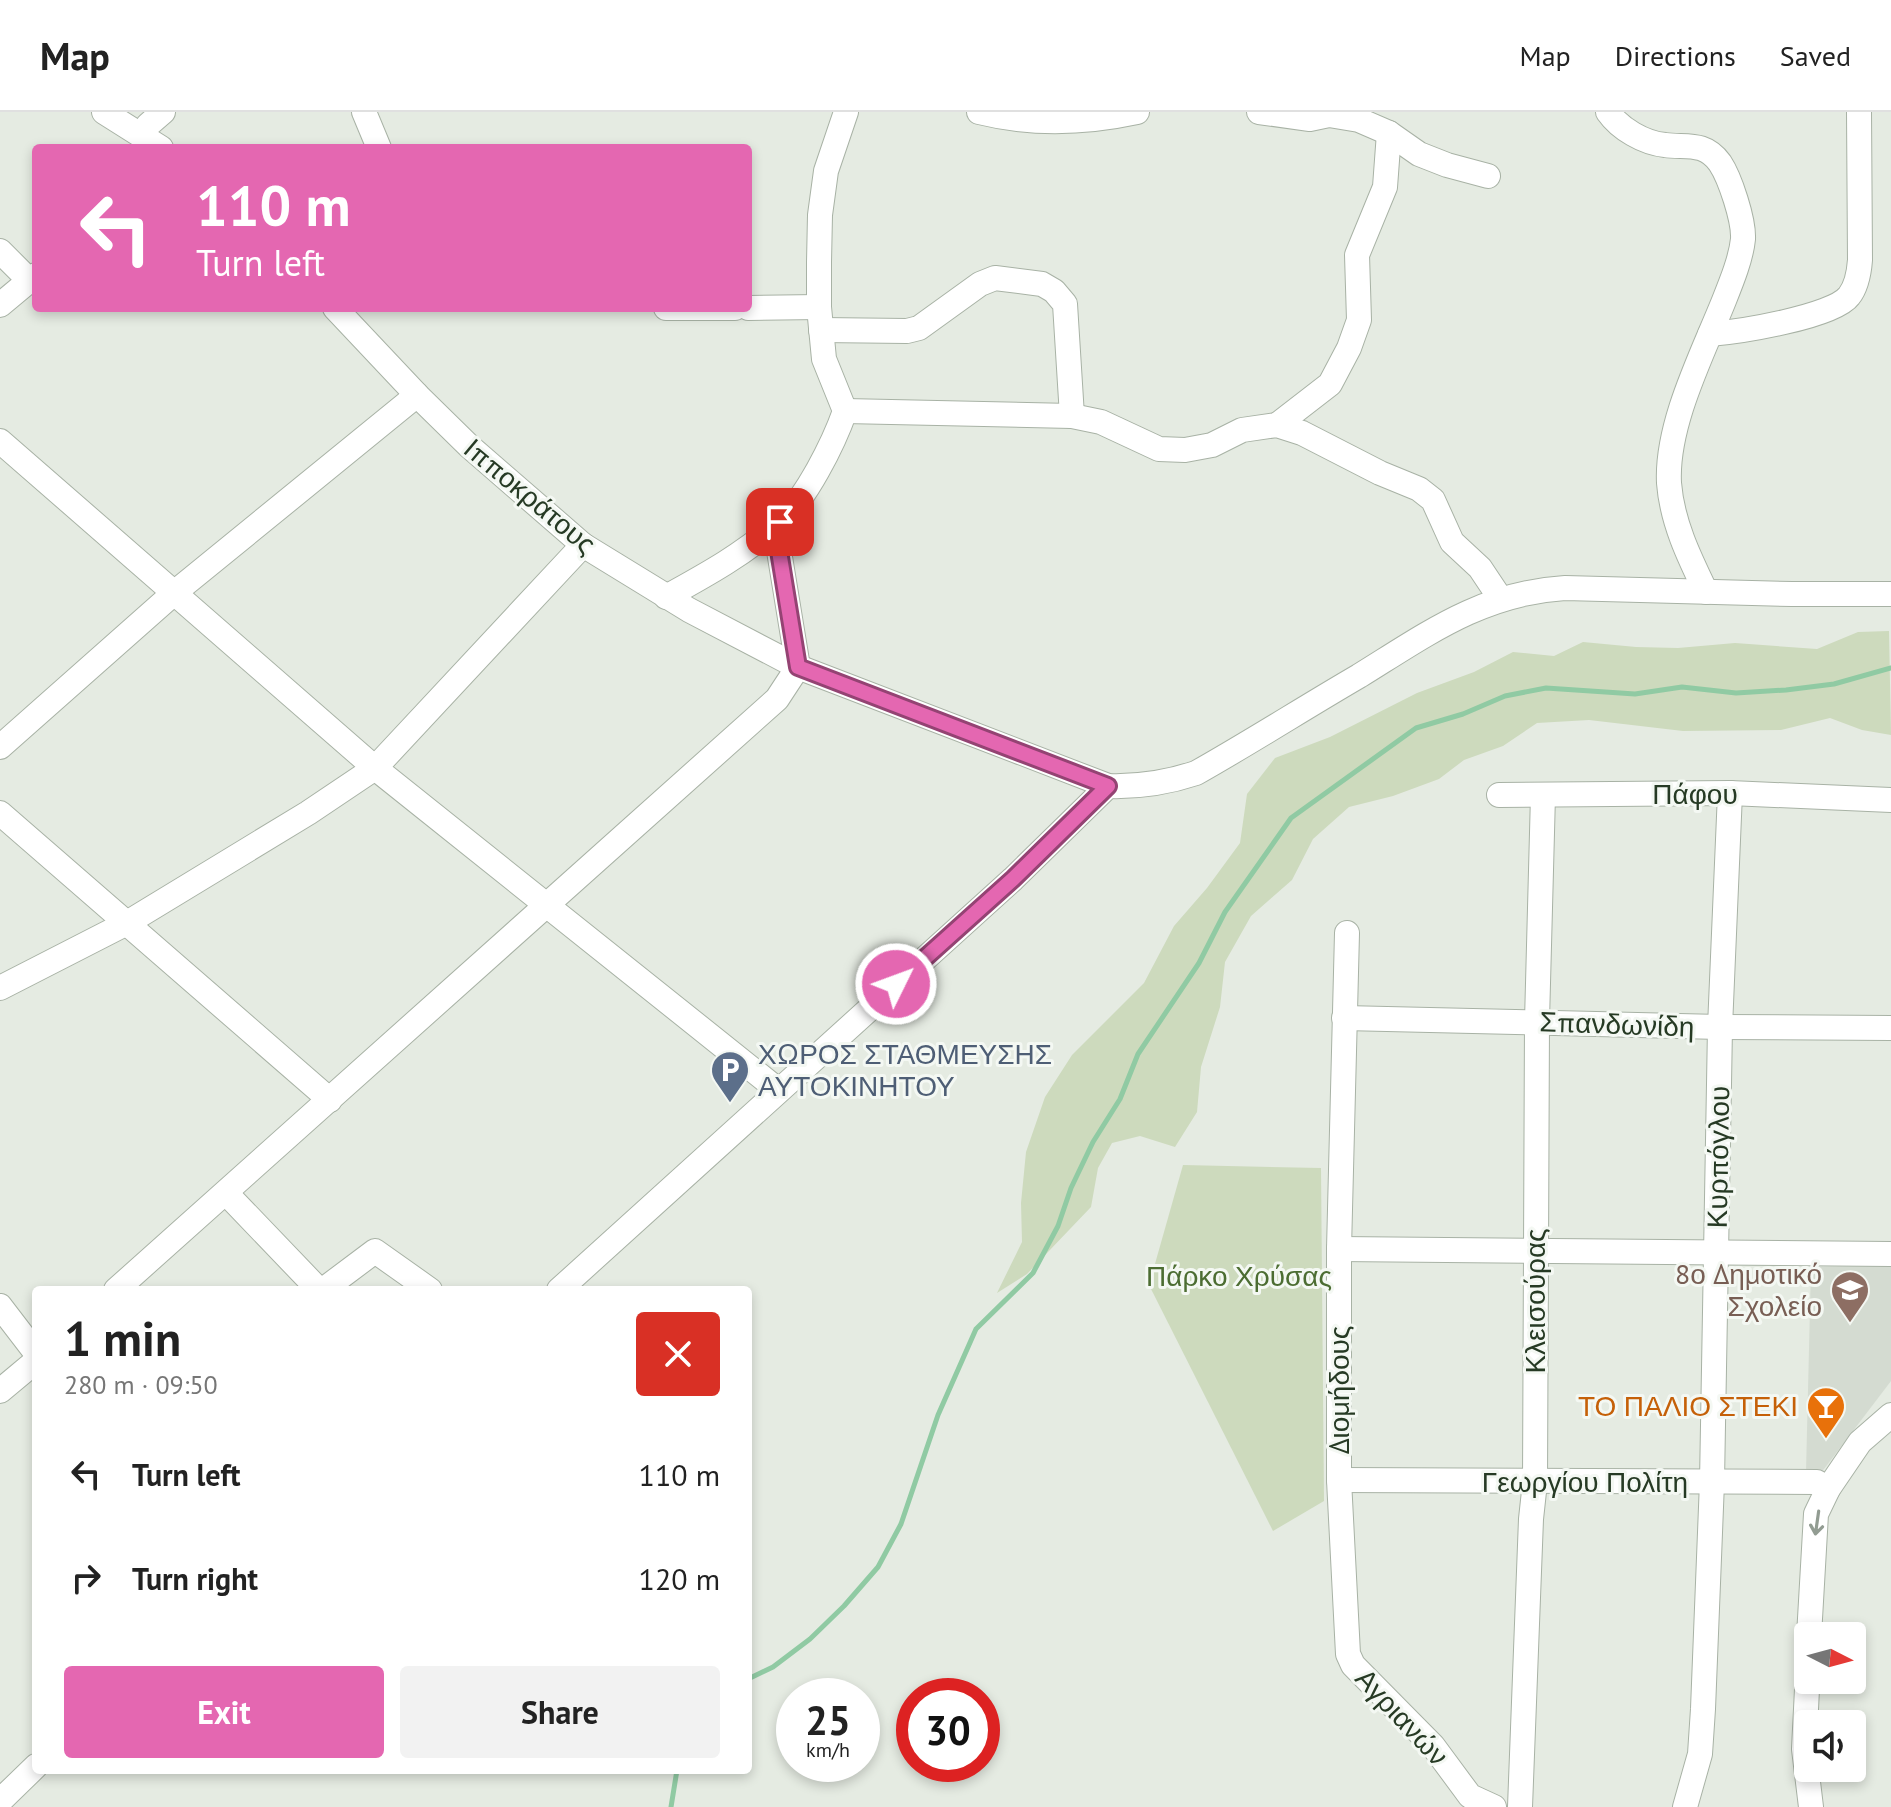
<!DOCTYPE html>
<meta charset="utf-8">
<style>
:root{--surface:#fff;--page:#f2f2f2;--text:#222;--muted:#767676;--line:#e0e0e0;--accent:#e467b1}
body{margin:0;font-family:"PT Sans",sans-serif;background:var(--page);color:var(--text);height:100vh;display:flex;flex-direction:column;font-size:30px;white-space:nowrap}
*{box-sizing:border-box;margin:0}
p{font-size:26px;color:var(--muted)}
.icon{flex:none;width:44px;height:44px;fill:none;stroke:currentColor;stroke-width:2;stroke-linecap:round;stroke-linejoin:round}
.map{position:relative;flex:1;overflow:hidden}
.details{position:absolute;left:32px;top:1174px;width:720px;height:488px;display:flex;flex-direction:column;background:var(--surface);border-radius:8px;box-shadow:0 4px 12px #0003}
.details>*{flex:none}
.guide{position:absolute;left:32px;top:32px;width:720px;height:168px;border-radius:8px;box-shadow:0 4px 12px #0003;background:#e467b1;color:#fff;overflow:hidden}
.needle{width:52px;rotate:96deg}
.tools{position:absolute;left:1794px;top:1510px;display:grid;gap:16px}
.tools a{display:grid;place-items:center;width:72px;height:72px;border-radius:8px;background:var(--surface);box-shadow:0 4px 12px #0003;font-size:40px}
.speed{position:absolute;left:776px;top:1566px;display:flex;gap:16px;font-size:40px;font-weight:700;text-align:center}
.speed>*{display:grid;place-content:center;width:104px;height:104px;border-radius:50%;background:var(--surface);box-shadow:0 4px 12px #0003;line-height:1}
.speed small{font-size:20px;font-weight:400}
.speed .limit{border:12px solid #d22;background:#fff;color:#111}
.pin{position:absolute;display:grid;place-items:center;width:68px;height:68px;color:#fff;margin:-34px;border-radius:16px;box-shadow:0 4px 12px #0006}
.me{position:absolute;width:88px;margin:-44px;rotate:48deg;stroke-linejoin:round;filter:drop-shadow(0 0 6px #0008)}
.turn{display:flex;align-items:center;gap:28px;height:168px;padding:0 32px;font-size:36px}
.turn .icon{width:104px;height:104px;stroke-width:2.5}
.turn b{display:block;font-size:56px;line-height:68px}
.round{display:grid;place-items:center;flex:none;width:84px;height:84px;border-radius:8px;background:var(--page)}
.summary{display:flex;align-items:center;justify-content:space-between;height:136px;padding:0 32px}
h1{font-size:48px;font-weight:700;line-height:60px}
.primary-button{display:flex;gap:16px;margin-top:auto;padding:16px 32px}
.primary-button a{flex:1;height:92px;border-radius:8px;background:var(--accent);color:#fff;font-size:32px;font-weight:700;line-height:92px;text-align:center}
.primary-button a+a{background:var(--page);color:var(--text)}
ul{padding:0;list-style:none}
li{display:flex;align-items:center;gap:24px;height:104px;padding:0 32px}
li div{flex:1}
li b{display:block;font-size:30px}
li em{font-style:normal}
header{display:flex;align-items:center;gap:48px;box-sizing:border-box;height:112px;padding:0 40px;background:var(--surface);border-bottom:2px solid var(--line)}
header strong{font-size:38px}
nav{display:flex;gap:44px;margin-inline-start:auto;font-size:28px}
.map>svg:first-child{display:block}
.built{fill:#d4dbd1}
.green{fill:#cddabd}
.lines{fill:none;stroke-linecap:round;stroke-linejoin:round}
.stream{stroke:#90caa3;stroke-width:5}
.minor-casing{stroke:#a8b2a5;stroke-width:26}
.minor{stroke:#fff;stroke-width:24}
.oneway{stroke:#929c92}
.route-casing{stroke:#944373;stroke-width:20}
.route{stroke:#e467b1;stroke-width:14}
.labels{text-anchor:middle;stroke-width:6;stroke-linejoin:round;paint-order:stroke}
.street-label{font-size:28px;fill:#263a24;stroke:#f4f8f3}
.service-label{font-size:28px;fill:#4e5e75;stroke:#f4f8f3;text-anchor:start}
.education-label{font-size:28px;fill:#785e54;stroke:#f4f8f3;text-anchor:end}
.park-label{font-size:28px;fill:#4c6d32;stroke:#f4f8f3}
.food-label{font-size:28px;fill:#c56008;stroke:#f4f8f3;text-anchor:end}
</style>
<header>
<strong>Map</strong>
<nav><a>Map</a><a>Directions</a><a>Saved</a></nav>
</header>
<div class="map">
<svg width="1891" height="1695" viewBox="0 0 1891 1695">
<rect width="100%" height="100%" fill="#e5ebe2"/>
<!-- built -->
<polygon class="built" points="1891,1154 1891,1269 1824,1357 1817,1364 1806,1360 1811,1155"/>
<!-- green -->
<g class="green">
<polygon points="1889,519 1891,623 1862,618 1830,606 1781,618 1683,619 1589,608 1537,611 1503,634 1464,648 1439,667 1393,684 1349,695 1313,727 1292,768 1251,804 1225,850 1220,895 1201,955 1197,1000 1175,1035 1140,1024 1112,1031 1098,1056 1091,1095 1027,1162 997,1181 1022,1130 1021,1091 1026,1040 1045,985 1072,943 1144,871 1174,814 1207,776 1240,731 1247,682 1275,646 1330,625 1417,581 1474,560 1513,540 1554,544 1583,530 1636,535 1678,536 1735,531 1817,537 1858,520"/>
<polygon points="1183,1053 1321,1056 1324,1389 1273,1419 1149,1173"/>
</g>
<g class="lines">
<!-- stream -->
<g class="stream">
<polyline points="748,1567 773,1555 810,1527 844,1494 878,1455 901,1412 938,1303 976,1217 1033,1161 1058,1114 1071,1076 1093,1030 1120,987 1138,942 1199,851 1225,800 1291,706 1416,616 1463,602 1505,584 1546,576 1635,582 1682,575 1736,581 1786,578 1834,572 1891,556"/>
<polyline points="671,1695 677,1658"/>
</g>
<!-- minor casing -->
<g class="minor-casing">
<g id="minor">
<polyline points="104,0 161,36"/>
<polyline points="364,0 379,36"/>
<path d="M979,0c52,13 107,11 158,0"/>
<polyline points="1259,0 1310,7 1329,3 1329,0"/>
<path d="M1608,0c12,17 36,31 57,33 21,3 39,-4 55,18 10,15 24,57 23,76 -2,20 -12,44 -20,64 -21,52 -57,122 -54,180 3,39 20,74 37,109"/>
<polyline points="1329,3 1359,8 1389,21 1419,42 1447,53 1488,64"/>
<polyline points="148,13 163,0"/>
<polyline points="0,139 30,169"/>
<polyline points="0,193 36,163"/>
<path d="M335,196l82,87 52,51 114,99 106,65 109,57 310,119c31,1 58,-3 88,-13 55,-31 108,-65 163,-97 68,-42 123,-83 206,-88l227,6h99"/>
<polyline points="666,196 735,196"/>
<polyline points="748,196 819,195"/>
<polyline points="821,218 907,219 919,216 980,172 995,166 1042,172 1054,179 1065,192 1072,304"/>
<path d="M1710,222c28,-2 123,-17 139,-38 8,-10 10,-23 11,-36l-1,-148"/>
<polyline points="845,299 1072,304 1101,310 1159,337 1185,338 1212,333 1242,318 1277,313 1302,321 1380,361 1419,377 1433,388 1452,430 1480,456 1500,486"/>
<polyline points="1277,313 1330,272 1349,236 1359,208 1357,143 1385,75 1389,21"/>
<polyline points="0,329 375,656 778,978"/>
<path d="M666,485c40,-22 80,-44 114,-75 26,-24 53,-77 65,-111l-21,-52 -5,-52v-45l1,-47 6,-44 20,-59"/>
<polyline points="0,635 174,481 417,283"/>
<polyline points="1499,683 1730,681 1891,688"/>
<polyline points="0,701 330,988"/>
<polyline points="1347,821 1339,1137 1339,1368 1348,1542 1353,1553 1433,1634 1470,1684 1494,1695"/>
<polyline points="0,876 127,811 308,701 375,656 583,433"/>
<polyline points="1344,906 1720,915 1891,916"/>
<polyline points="226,1081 319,1178"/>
<polyline points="1339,1137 1891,1142"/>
<polyline points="116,1178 777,587 798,555 779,439 780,410"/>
<polyline points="323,1178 375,1139 430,1178"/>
<polyline points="559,1178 1013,767 1108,674"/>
<polyline points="0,1194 36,1241"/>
<polyline points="0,1279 36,1249"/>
<polyline points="1339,1368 1817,1370 1828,1377"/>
<polyline points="1809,1524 1816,1402 1828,1377 1860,1330 1891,1303"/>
<polyline points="1808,1557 1804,1637 1811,1695"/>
<polyline points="0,1689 36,1654"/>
<polyline points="1520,1695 1531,1407 1535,1370 1537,909 1543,683"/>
<polyline points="1685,1695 1700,1642 1703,1597 1712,1370 1720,915 1730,681"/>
</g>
</g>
<!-- minor -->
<use href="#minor" class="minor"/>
</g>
<!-- one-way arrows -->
<defs><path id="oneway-shaft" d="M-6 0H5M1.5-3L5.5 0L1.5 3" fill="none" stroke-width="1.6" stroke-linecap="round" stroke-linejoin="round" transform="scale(2)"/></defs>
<use class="oneway" href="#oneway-shaft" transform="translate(1817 1411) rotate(98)"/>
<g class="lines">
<!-- route casing -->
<g class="route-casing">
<polyline id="route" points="780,410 779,439 798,555 1108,674 1013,767 896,872"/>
</g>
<!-- route -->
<use href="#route" class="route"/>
</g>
<!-- icons -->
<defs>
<g id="parking-pin" transform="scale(2)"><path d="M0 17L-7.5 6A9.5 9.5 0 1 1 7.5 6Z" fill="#5c6f8a" stroke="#f4f8f3"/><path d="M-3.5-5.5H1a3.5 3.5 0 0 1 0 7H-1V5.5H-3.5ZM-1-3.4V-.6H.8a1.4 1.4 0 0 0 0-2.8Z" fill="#fff"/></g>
<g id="school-pin" transform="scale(2)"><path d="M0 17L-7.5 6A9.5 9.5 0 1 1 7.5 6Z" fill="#8d6e63" stroke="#f4f8f3"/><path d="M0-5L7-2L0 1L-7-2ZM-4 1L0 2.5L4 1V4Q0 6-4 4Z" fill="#fff"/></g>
<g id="bar-pin" transform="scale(2)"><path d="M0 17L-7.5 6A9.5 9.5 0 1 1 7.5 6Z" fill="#e8710a" stroke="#f4f8f3"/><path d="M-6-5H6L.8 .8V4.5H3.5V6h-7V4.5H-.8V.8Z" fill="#fff"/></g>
</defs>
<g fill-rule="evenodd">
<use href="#parking-pin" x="730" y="958"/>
<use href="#school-pin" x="1850" y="1178"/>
<use href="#bar-pin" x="1826" y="1294"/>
</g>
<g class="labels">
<!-- street labels -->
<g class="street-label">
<text transform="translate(530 384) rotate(40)" y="10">Ιπποκράτους</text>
<text x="1695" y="692">Πάφου</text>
<text transform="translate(1617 912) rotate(2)" y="10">Σπανδωνίδη</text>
<text transform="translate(1718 1045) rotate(-89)" y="10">Κυρπόγλου</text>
<text transform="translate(1535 1189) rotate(-90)" y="10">Κλεισούρας</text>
<text transform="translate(1339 1278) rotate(-90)" y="10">Διομήδους</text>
<text x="1585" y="1380">Γεωργίου Πολίτη</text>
<text transform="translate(1402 1605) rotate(47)" y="10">Αγριανών</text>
</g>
<!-- service labels -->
<g class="service-label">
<text x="758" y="952">ΧΩΡΟΣ ΣΤΑΘΜΕΥΣΗΣ<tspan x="758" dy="32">ΑΥΤΟΚΙΝΗΤΟΥ</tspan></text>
</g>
<!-- education labels -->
<g class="education-label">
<text x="1822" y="1172">8ο Δημοτικό<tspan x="1822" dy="32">Σχολείο</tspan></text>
</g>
<!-- park labels -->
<g class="park-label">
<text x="1239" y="1174">Πάρκο Χρύσας</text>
</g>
<!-- food labels -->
<g class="food-label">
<text x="1798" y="1304">ΤΟ ΠΑΛΙΟ ΣΤΕΚΙ</text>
</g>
</g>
</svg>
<div class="tools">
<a><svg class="needle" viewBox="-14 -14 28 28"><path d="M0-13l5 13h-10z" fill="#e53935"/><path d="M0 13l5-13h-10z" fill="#767676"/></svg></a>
<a><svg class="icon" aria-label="sound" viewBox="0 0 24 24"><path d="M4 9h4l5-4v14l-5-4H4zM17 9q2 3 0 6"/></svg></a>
</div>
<div class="speed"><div>25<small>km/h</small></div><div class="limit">30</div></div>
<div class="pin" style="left:780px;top:410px;background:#d93025"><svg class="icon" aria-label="arrive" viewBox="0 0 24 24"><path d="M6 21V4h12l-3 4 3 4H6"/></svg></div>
<svg class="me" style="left:896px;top:872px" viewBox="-20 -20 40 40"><circle r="17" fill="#e467b1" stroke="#fff" stroke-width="3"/><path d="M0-11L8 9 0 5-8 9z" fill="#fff"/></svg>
<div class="guide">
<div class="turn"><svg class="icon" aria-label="left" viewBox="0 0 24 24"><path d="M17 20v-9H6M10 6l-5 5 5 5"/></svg><div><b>110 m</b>Turn left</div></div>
</div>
<section class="details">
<div class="summary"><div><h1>1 min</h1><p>280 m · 09:50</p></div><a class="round" style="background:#d93025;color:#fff"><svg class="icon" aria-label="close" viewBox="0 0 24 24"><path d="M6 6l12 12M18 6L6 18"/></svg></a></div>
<ul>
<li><svg class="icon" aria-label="left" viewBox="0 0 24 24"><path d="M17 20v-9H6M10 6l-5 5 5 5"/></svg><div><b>Turn left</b></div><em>110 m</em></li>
<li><svg class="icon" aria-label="right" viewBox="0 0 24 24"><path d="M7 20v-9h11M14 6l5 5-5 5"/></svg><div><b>Turn right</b></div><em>120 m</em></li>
</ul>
<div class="primary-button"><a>Exit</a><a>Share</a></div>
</section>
</div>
